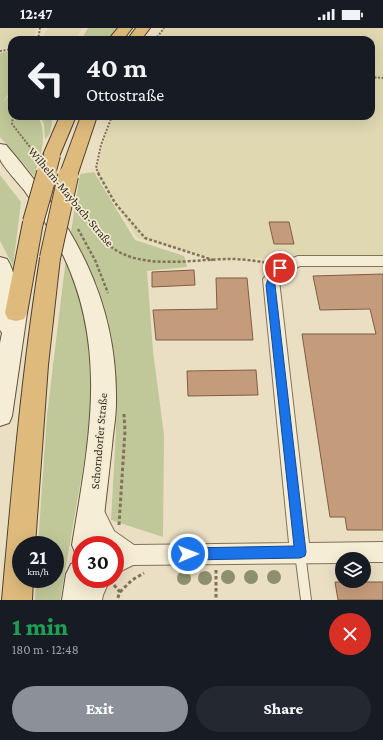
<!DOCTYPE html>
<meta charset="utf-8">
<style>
:root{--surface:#171b24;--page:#242831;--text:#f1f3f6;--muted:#9ea1a6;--accent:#8c9099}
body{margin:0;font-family:"Crimson Pro",serif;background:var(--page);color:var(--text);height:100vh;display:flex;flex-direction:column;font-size:15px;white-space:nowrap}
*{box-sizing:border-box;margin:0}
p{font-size:13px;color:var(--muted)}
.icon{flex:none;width:22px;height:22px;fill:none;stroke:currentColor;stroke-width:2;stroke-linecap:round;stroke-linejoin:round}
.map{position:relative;height:572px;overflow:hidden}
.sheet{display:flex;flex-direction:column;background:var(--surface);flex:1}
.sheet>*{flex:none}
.banner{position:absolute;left:8px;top:8px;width:367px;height:84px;border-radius:12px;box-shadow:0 4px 16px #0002;background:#171b24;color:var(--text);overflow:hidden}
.controls{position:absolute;left:335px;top:524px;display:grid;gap:8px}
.controls a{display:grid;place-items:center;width:36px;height:36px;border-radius:50%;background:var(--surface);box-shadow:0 4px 16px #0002;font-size:20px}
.speed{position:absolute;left:12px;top:508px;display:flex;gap:8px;font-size:20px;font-weight:700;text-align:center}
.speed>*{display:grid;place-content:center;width:52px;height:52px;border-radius:50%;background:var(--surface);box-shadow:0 4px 16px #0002;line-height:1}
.speed small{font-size:10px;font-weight:400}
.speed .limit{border:6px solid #d22;background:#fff;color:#111}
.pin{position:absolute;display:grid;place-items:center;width:34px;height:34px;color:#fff;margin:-17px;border:2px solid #fff;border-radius:50%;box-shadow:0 1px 4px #0007}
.me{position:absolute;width:44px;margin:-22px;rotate:89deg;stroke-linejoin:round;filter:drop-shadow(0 0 3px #0008)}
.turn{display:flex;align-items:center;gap:14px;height:84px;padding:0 12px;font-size:18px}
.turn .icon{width:52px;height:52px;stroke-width:2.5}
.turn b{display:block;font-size:28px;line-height:34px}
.round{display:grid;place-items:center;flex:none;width:42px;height:42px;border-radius:21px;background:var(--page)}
.head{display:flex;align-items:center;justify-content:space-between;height:68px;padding:0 12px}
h1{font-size:24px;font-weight:800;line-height:30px;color:#1e9e55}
.primary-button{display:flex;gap:8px;margin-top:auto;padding:8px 12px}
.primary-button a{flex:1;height:46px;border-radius:24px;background:var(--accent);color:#fff;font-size:16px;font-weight:800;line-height:46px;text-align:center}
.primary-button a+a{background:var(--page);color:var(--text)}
.status{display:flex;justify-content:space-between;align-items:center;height:28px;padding:0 20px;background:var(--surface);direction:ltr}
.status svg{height:11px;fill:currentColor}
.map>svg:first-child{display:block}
.farmland{fill:#dfd8b1}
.green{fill:#c0c798}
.building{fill:#c59c7b;stroke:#7f5d43}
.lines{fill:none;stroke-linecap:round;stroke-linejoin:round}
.service-casing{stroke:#82715b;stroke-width:2}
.minor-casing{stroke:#82715b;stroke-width:2}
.secondary-casing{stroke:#64523e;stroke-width:2}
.trunk-casing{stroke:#503f2f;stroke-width:2}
.path-far2{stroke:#82715b;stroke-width:2;stroke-dasharray:2 1.5;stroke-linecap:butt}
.path-far1{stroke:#82715b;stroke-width:2.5;stroke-dasharray:3 2;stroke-linecap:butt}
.path{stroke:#82715b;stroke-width:3;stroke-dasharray:3.5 2.5;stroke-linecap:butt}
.service{fill:#f5edd5;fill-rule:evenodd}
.minor{fill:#f5edd5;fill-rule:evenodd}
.secondary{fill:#f5edd5;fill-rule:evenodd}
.trunk{fill:#deba7c;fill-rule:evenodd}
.trunk-bridge-far1-casing{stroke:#503f2f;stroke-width:18;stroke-linecap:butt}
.trunk-bridge-casing{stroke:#503f2f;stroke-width:22;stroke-linecap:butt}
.trunk-bridge-far1{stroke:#deba7c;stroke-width:16}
.trunk-bridge{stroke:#deba7c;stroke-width:20}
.tree{fill:#8e8f6d}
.route{fill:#1a73e8;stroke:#114b97}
.labels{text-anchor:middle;stroke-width:3.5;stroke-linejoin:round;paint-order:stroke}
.street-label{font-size:12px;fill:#33291e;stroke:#f2e9d1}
</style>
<div class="status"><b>12:47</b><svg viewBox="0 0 49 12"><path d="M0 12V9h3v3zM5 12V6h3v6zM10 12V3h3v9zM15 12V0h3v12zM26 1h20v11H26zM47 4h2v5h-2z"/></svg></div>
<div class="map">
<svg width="383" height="572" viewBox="0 0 383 572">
<rect width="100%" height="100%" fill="#eadfc3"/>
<!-- farmland -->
<g class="farmland">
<polygon points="0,0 36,0 34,12 12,12 12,19 0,21"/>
<polygon points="48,0 82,0 76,12 41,12"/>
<polygon points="164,0 383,0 383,228 216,231 137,210 95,143 112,88 371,88 371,12 155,12"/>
</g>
<!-- green -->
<g class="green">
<polygon points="88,0 117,0 106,12 81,12"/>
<path d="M12,22v38l-9,15 9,-12v25h26c10,20 3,40 -4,60l-34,-39v-84z"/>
<polygon points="40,88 53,88 50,105 45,112 44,96"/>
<polygon points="94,144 135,212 184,228 187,239 147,243 153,323 164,407 163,509 111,492 116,403 111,308 97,257 71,204 80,146"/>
<polygon points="0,147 21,174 13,238 0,213"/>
<polygon points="66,230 88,293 94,377 60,572 35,572 36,551 55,551 55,517 38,517 47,387"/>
</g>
<!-- building -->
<g class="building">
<polygon points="269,194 289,194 294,216 274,216"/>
<polygon points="194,242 195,257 152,259 152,244"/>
<polygon points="383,246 383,502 347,502 345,489 330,489 302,306 376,306 370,281 320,282 313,248"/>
<polygon points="216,250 247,250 253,312 156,312 153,282 217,281"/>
<polygon points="256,342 258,367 188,368 187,343"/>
<polygon points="335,554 383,554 383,572 338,572"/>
</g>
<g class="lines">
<!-- service casing -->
<g class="service-casing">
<polygon id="service" points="300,520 304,521 305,525 311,572 301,572 295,525 296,521"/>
</g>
<!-- minor casing -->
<g class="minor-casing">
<g id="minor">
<polygon points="298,228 383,228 383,238 300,238 285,245 279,252 309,515 383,514 383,534 364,534 364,531 342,531 342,535 133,537 115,546 115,517 100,517 83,482 86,475 93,473 100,475 114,503 134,517 289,515 263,251 275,237"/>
<polygon points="88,551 110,551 103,567 102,572 80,572 81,565"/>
</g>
</g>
<!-- secondary casing -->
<g class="secondary-casing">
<g id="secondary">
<path d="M0,116l6,1c66,77 112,153 110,258 0,15 -3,29 -4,43 -4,33 -7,66 -12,99h-19v12l-5,-2 -4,-10c16,-99 37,-192 -8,-288 -12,-24 -25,-46 -40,-67 -5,-6 -23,-26 -24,-31 0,-5 0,-11 0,-15z"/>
<path d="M0,229l7,2c9,14 9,30 8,46l9,2 3,6 -15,103 -3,7 -9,3v-83l2,-10 -2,-3z"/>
<polygon points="81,532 81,551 95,551 92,572 62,572 66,546 71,536"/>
</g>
</g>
<!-- trunk casing -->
<g class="trunk-casing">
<g id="trunk">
<polygon points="118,0 132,0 123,12 108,12"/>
<polygon points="136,0 150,0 141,12 127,12"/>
<polygon points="60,88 76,88 58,131 52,132 46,131 43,127"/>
<polygon points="81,88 97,88 77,148 74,152 68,154 62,152 59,148"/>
<polygon points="33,188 40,189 43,194 27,285 24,291 16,293 8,291 5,285 23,194 26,189"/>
<path d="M50,223l7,2 3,5 -12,107 -13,180h-14v34h12l-1,21h-30c10,-114 20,-228 38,-342l3,-5z"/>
</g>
</g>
<!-- path-far2 -->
<g class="path-far2">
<polyline points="38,12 40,0"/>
<polyline points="155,12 164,0"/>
<polyline points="0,23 12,21"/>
<polyline points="371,49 383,50"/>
<polyline points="13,88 12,96 37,128"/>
<polyline points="99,146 96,140 101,117 112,88"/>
</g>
<!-- path-far1 -->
<g class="path-far1">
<polyline points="98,145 115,175 145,210 213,232"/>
<path d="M79,180c10,13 19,27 31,38 31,25 83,13 120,13 13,0 26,2 39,4"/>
<polyline points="78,201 95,232 108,265"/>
</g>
<!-- path -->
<g class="path">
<polyline points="119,497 125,403 124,386"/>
<polyline points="216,542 216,572"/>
<polyline points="114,557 120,564 117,572"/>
<polyline points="120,564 132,552 144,545"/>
</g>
<!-- service -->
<use href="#service" class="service"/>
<!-- minor -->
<use href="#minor" class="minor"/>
<!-- secondary -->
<use href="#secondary" class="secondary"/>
<!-- trunk -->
<use href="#trunk" class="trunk"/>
<!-- trunk-bridge-far1 casing -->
<g class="trunk-bridge-far1-casing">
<polyline id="trunk-bridge-far1" points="47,146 52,127"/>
</g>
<!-- trunk-bridge casing -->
<g class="trunk-bridge-casing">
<g id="trunk-bridge">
<polyline points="33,194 47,145"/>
<polyline points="50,230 68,148"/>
</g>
</g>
<!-- trunk-bridge-far1 -->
<use href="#trunk-bridge-far1" class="trunk-bridge-far1"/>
<!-- trunk-bridge -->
<use href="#trunk-bridge" class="trunk-bridge"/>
</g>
<!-- trees -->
<g class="tree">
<circle cx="228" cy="549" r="7"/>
<circle cx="251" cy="549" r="7"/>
<circle cx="274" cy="549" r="7"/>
<circle cx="184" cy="550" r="7"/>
<circle cx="205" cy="550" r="7"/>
</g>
<!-- route -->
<path class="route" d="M280,237l4,3 -7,9 -2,8 31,267 -1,4 -5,2 -112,2 -4,-2 -2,-4 2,-4 4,-2 106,-2 -28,-261c3,-8 5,-17 14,-20z"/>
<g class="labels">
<!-- street labels -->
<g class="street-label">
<text transform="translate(71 169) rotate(50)" y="4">Wilhelm-Maybach-Straße</text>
<text transform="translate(99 413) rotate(-85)" y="4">Schorndorfer Straße</text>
</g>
</g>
</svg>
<div class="controls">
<a><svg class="icon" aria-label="layers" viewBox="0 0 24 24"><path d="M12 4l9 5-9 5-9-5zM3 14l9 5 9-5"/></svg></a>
</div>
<div class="speed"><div>21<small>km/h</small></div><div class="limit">30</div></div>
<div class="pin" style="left:280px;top:240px;background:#d93025"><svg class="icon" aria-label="arrive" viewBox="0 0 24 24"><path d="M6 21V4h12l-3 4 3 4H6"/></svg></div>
<svg class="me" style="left:188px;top:526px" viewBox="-20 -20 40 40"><circle r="17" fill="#1a73e8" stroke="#fff" stroke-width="3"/><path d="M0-11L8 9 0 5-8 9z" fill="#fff"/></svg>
<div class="banner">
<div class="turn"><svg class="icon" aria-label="left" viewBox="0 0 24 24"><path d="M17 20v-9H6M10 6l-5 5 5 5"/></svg><div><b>40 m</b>Ottostraße</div></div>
</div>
</div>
<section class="sheet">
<div class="head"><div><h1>1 min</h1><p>180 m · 12:48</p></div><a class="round" style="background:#d93025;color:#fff"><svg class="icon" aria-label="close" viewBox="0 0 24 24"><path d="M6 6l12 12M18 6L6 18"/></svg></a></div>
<div class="primary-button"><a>Exit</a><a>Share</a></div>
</section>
